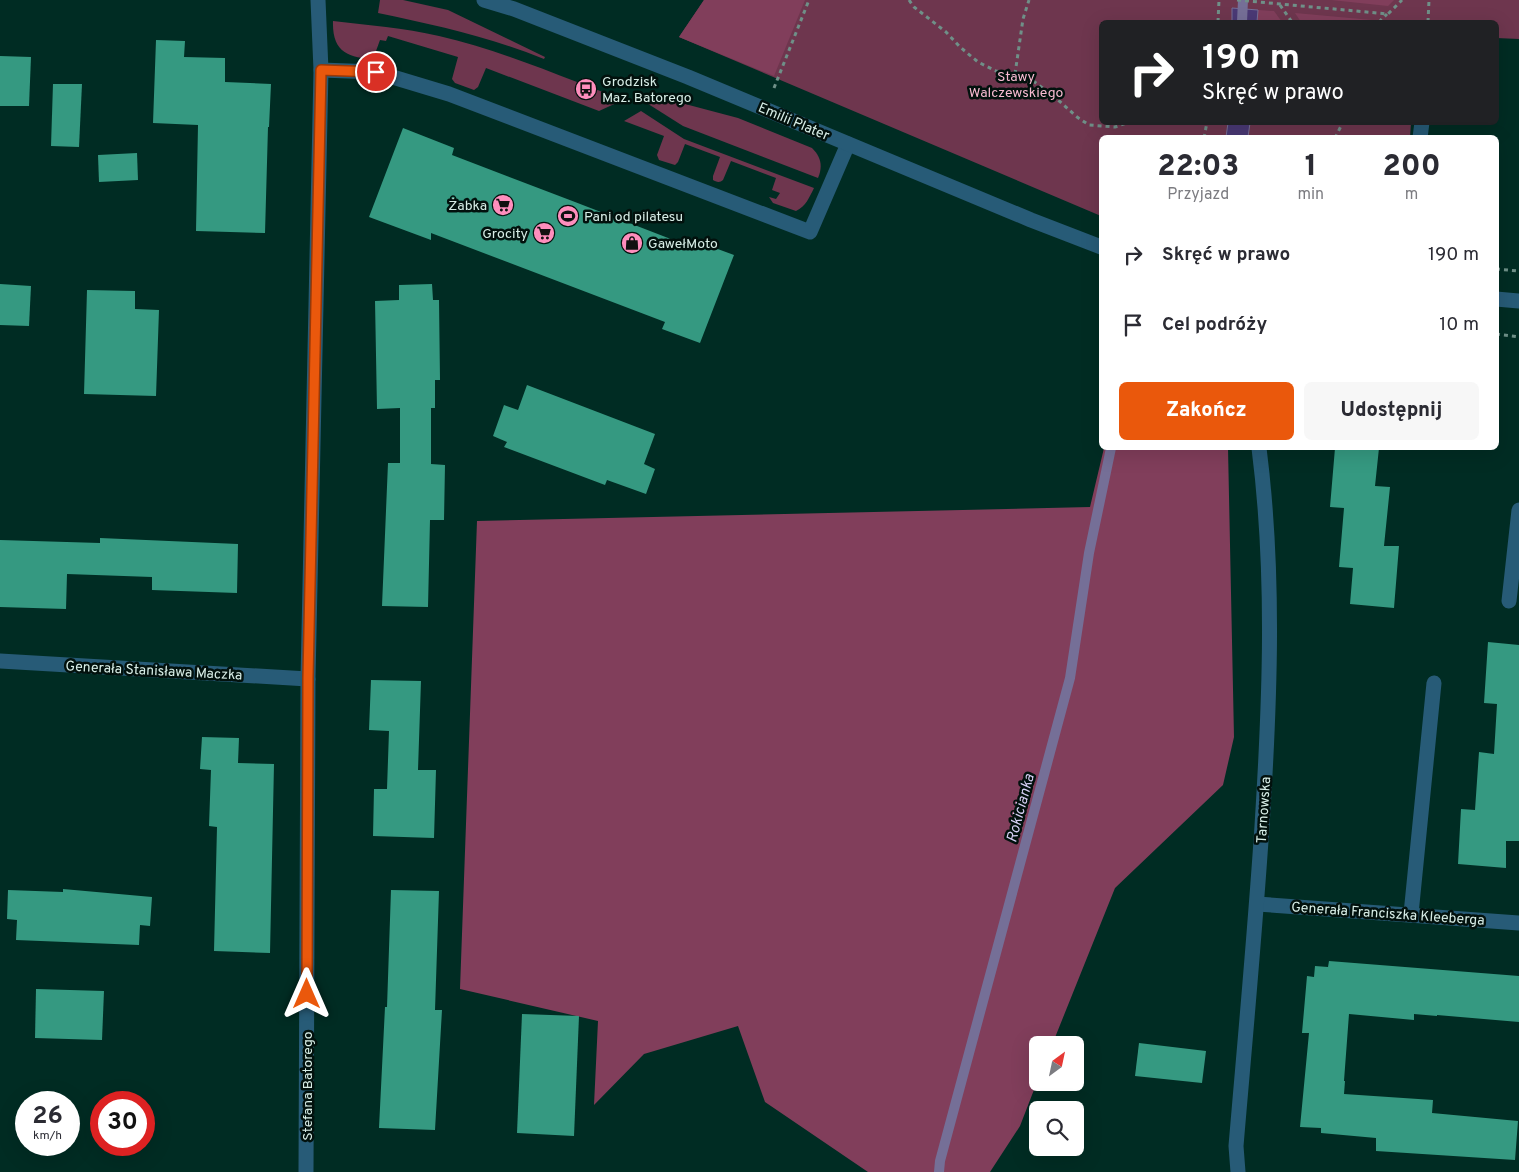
<!DOCTYPE html>
<html lang="pl">
<meta charset="utf-8">
<style>
:root{--surface:#fff;--page:#f7f7f7;--text:#2b2b33;--muted:#7c7c81;--accent:#ea580c}
body{margin:0;font-family:Overpass,sans-serif;background:var(--page);color:var(--text);height:100vh;display:flex;flex-direction:column;font-size:19px;white-space:nowrap}
*{box-sizing:border-box;margin:0}
p{font-size:16px;color:var(--muted)}
.icon{flex:none;width:28px;height:28px;fill:none;stroke:currentColor;stroke-width:2;stroke-linecap:round;stroke-linejoin:round}
.map{position:relative;flex:1;overflow:hidden}
.drawer{position:absolute;left:1099px;top:135px;width:400px;height:315px;display:flex;flex-direction:column;background:var(--surface);border-radius:8px;box-shadow:0 5px 20px #0002}
.drawer>*{flex:none}
.top-card{position:absolute;left:1099px;top:20px;width:400px;height:105px;border-radius:8px;box-shadow:0 5px 20px #0002;background:#202124;color:#fff;overflow:hidden}
.needle{width:32px;rotate:33deg}
.fabs{position:absolute;left:1029px;top:1036px;display:grid;gap:10px}
.fabs a{display:grid;place-items:center;width:55px;height:55px;border-radius:8px;background:var(--surface);box-shadow:0 5px 20px #0002;font-size:25px}
.speed{position:absolute;left:15px;top:1091px;display:flex;gap:10px;font-size:25px;font-weight:700;text-align:center}
.speed>*{display:grid;place-content:center;width:65px;height:65px;border-radius:50%;background:var(--surface);box-shadow:0 5px 20px #0002;line-height:1}
.speed small{font-size:12px;font-weight:400}
.speed .limit{border:8px solid #d22;background:#fff;color:#111}
.pin{position:absolute;display:grid;place-items:center;width:42px;height:42px;color:#fff;margin:-21px;border:2px solid #fff;border-radius:50%;box-shadow:0 1px 5px #0007}
.me{position:absolute;width:55px;margin:-28px;rotate:0deg;stroke-linejoin:round;filter:drop-shadow(0 0 4px #0008)}
.turn{display:flex;align-items:center;gap:18px;height:105px;padding:0 20px;font-size:22px}
.turn .icon{width:65px;height:65px;stroke-width:2.5}
.turn b{display:block;font-size:35px;line-height:42px}
.eta{display:flex;justify-content:space-evenly;align-items:center;height:85px;text-align:center}
.eta b{font-size:30px;font-weight:800;line-height:35px}
.primary-button{display:flex;gap:10px;margin-top:auto;padding:10px 20px}
.primary-button a{flex:1;height:58px;border-radius:8px;background:var(--accent);color:#fff;font-size:20px;font-weight:800;line-height:58px;text-align:center}
.primary-button a+a{background:var(--page);color:var(--text)}
ul{padding:0;list-style:none}
li{display:flex;align-items:center;gap:15px;height:70px;padding:0 20px}
li div{flex:1}
li b{display:block;font-size:19px}
li em{font-style:normal}
.map>svg:first-child{display:block}
.green{fill:#6e364e}
.forest{fill:#813e5b}
.water{fill:#4a3975;stroke:#756f97}
.lines{fill:none;stroke-linecap:round;stroke-linejoin:round}
.stream{stroke:#756f97;stroke-width:10}
.building{fill:#359981}
.path{stroke:#6f9088;stroke-width:3;stroke-dasharray:4 4;stroke-linecap:butt}
.service{stroke:#275b77;stroke-width:15}
.minor{stroke:#275b77;stroke-width:15}
.tertiary{stroke:#275b77;stroke-width:15}
.route-casing{stroke:#983908;stroke-width:12}
.route{stroke:#ea580c;stroke-width:9}
.labels{text-anchor:middle;stroke-width:5;stroke-linejoin:round;paint-order:stroke}
.park-label{font-size:14px;fill:#f9bbd2;stroke:#02110d}
.poi-label{font-size:14px;fill:#d8eee7;stroke:#02110d;text-anchor:start}
.street-label{font-size:14px;fill:#d8eee7;stroke:#02110d}
.water-label{font-size:15px;font-style:italic;fill:#d6cff4;stroke:#02110d}
</style>
<div class="map">
<svg width="1519" height="1172" viewBox="0 0 1519 1172">
<rect width="100%" height="100%" fill="#002c23"/>
<!-- green -->
<g class="green">
<path d="M380,0h23l45,10 97,47 -1,2c-54,-22 -109,-34 -166,-46z"/>
<polygon points="704,0 1519,0 1519,39 1496,38 1496,22 1101,22 1101,122 1411,123 1410,138 1101,138 1101,216 679,37"/>
<path d="M333,21c35,4 71,7 106,15 48,11 93,29 138,46l-2,7 18,8 2,-8 28,11 -24,11 -113,-43 -8,19 -4,3 -19,-7 -3,-4 6,-22 -70,-21 -2,5 -6,-1 -4,11 7,2 -7,6c-28,-1 -44,-7 -43,-38z"/>
<path d="M636,91l102,27 74,30c9,9 11,18 6,30l-135,-52 -49,-31z"/>
<path d="M641,111l43,28 130,49c-5,10 -8,18 -18,23l-23,-8 -4,-6 7,2 4,-6 -8,-3 4,-12 -45,-17 -8,19c-3,3 -7,2 -10,0v-4l7,-19 -35,-13 -7,18 -3,3 -16,-5 -2,-5 7,-19 -40,-15z"/>
</g>
<!-- forest -->
<g class="forest">
<polygon points="704,0 805,0 774,76 679,37"/>
<polygon points="1331,0 1394,0 1388,6"/>
<polygon points="1258,10 1274,11 1282,22 1257,22"/>
<polygon points="1295,13 1372,20 1370,22 1301,22"/>
<polygon points="1104,448 1228,448 1234,737 1223,785 1115,888 1052,1045 1038,1045 1037,1082 1020,1126 990,1172 868,1172 765,1102 738,1026 644,1054 594,1105 598,1021 460,989 477,521 1090,507"/>
</g>
<!-- water -->
<g class="water">
<polygon points="1232,8 1258,10 1257,22 1232,22"/>
<polygon points="1228,123 1250,123 1248,137 1226,137"/>
</g>
<g class="lines">
<!-- stream -->
<g class="stream">
<polyline points="1242,22 1243,0"/>
<polyline points="939,1172 940,1161 1070,678 1089,553 1111,448"/>
</g>
</g>
<!-- building -->
<g class="building">
<polygon points="156,40 185,41 184,57 225,58 225,82 271,84 269,127 268,127 265,233 196,231 198,125 153,123"/>
<polygon points="0,56 31,57 29,106 0,106"/>
<polygon points="53,84 82,84 79,147 51,146"/>
<polygon points="403,128 454,148 452,155 575,202 694,248 696,241 734,255 700,343 662,329 665,322 431,233 431,240 369,217"/>
<polygon points="137,153 138,180 99,182 98,155"/>
<polygon points="0,284 31,286 29,326 0,325"/>
<polygon points="432,284 433,300 439,300 440,380 435,380 435,408 431,408 431,464 445,465 444,520 430,520 428,607 382,606 388,463 400,463 400,408 377,409 375,301 399,300 399,285"/>
<polygon points="87,290 135,291 135,309 159,310 156,396 84,394"/>
<polygon points="527,385 655,434 644,464 655,469 646,494 607,480 605,485 504,447 507,442 493,436 504,405 518,410"/>
<polygon points="1335,448 1379,448 1375,486 1390,487 1384,546 1399,546 1394,608 1350,604 1353,568 1339,567 1344,508 1330,507"/>
<polygon points="100,538 238,544 237,593 152,590 152,577 67,574 66,609 0,607 0,540 100,543"/>
<polygon points="1488,642 1519,645 1519,841 1506,841 1506,868 1458,864 1461,809 1475,810 1479,752 1494,754 1497,704 1484,703"/>
<polygon points="371,680 421,681 418,770 436,770 434,838 373,836 374,789 387,789 389,731 369,730"/>
<polygon points="202,737 239,738 238,763 274,764 270,953 214,951 217,827 209,826 211,770 200,769"/>
<polygon points="63,889 152,897 150,926 140,925 139,945 16,940 17,920 7,919 8,890 63,892"/>
<polygon points="391,890 439,891 435,1010 442,1010 435,1130 379,1128 385,1007 387,1007"/>
<polygon points="1329,961 1519,976 1519,1022 1437,1015 1437,1016 1414,1014 1414,1020 1349,1014 1344,1081 1345,1081 1344,1094 1433,1100 1432,1113 1518,1121 1515,1160 1376,1151 1376,1138 1321,1133 1321,1128 1300,1127 1309,1033 1302,1033 1307,976 1314,977 1315,966 1328,967"/>
<polygon points="36,989 104,991 102,1040 35,1038"/>
<polygon points="522,1014 579,1016 574,1136 517,1133"/>
<polygon points="1139,1043 1206,1051 1202,1083 1135,1076"/>
</g>
<g class="lines">
<!-- path -->
<g class="path">
<polyline points="909,0 914,7 946,32 960,47 978,62 996,71 1021,75 1032,80 1057,99 1077,117 1089,125 1115,127 1130,122"/>
<polyline points="1237,0 1388,14 1402,0"/>
<polyline points="1280,5 1292,22"/>
<polyline points="1218,22 1219,0"/>
<polyline points="1379,22 1387,14"/>
<polyline points="1428,22 1429,0"/>
<polyline points="1015,74 1023,19 1029,0"/>
<polyline points="774,88 809,0"/>
<polyline points="1204,138 1207,122"/>
<polyline points="1335,138 1343,122"/>
<polyline points="1496,269 1519,271"/>
<polyline points="1496,334 1519,337"/>
</g>
<!-- service -->
<g class="service">
<polyline points="321,70 376,72 449,94 810,232 848,144"/>
<polyline points="1420,138 1422,122"/>
<polyline points="1509,601 1519,510"/>
<polyline points="1411,914 1434,683"/>
</g>
<!-- minor -->
<g class="minor">
<polyline points="0,661 308,679"/>
<polyline points="1257,904 1519,923"/>
<polyline points="306,1172 308,679 321,70 318,0"/>
<path d="M1238,1172l-2,-26c9,-106 19,-213 26,-320 8,-127 13,-252 -3,-378"/>
</g>
<!-- tertiary -->
<g class="tertiary">
<polyline points="484,0 514,9 688,77 1031,220 1101,247"/>
<polyline points="1496,299 1519,301"/>
</g>
</g>
<g class="lines">
<!-- route casing -->
<g class="route-casing">
<polyline id="route" points="307,994 308,678 321,70 376,72"/>
</g>
<!-- route -->
<use href="#route" class="route"/>
</g>
<!-- icons -->
<defs>
<g id="bus-disc" transform="scale(1.125)"><circle r="9.5" fill="#fe8ebd" stroke="#02110d"/><path d="M-5-6H5V4H4V6H2V4H-2V6H-4V4H-5ZM-3.5-4V0h7V-4ZM-3.5 1.2v1.5H-2V1.2ZM2 1.2v1.5H3.5V1.2Z" fill="#111"/></g>
<g id="supermarket-disc" transform="scale(1.125)"><circle r="9.5" fill="#fe8ebd" stroke="#02110d"/><path d="M-6-5.5h2.5l.6 2H6L4.5 2H-2.5L-4.4-4H-6ZM-1.5 3.2a1.3 1.3 0 1 0 .1 0ZM3 3.2a1.3 1.3 0 1 0 .1 0Z" fill="#111"/></g>
<g id="stadium-disc" transform="scale(1.125)"><circle r="9.5" fill="#fe8ebd" stroke="#02110d"/><path d="M0-5a6.5 5 0 1 0 0 10a6.5 5 0 1 0 0-10ZM-3.5-1.8h7v3.6h-7Z" fill="#111"/></g>
<g id="shop-disc" transform="scale(1.125)"><circle r="9.5" fill="#fe8ebd" stroke="#02110d"/><path d="M-5-2.5h2.3a2.7 3.5 0 0 1 5.4 0H5L5.5 6h-11ZM-1.5-2.5h3a1.5 2.3 0 0 0-3 0Z" fill="#111"/></g>
</defs>
<g fill-rule="evenodd">
<use href="#bus-disc" x="586" y="89"/>
<use href="#supermarket-disc" x="503" y="205"/>
<use href="#stadium-disc" x="568" y="216"/>
<use href="#supermarket-disc" x="544" y="233"/>
<use href="#shop-disc" x="632" y="243"/>
</g>
<g class="labels">
<!-- park labels -->
<g class="park-label">
<text x="1016" y="81">Stawy<tspan x="1016" dy="16">Walczewskiego</tspan></text>
</g>
<!-- poi labels -->
<g class="poi-label">
<text x="602" y="86">Grodzisk<tspan x="602" dy="16">Maz. Batorego</tspan></text>
<text x="487" y="210" text-anchor="end">Żabka</text>
<text x="584" y="221">Pani od pilatesu</text>
<text x="528" y="238" text-anchor="end">Grocity</text>
<text x="648" y="248">GawełMoto</text>
</g>
<!-- street labels -->
<g class="street-label">
<text transform="translate(794 121) rotate(23)" y="5">Emilii Plater</text>
<text transform="translate(154 670) rotate(3)" y="5">Generała Stanisława Maczka</text>
<text transform="translate(1263 810) rotate(-86)" y="5">Tarnowska</text>
<text transform="translate(1388 913) rotate(4)" y="5">Generała Franciszka Kleeberga</text>
<text transform="translate(307 1086) rotate(-90)" y="5">Stefana Batorego</text>
</g>
<!-- water labels -->
<g class="water-label">
<text transform="translate(1020 808) rotate(-75)" y="5">Rokicianka</text>
</g>
</g>
</svg>
<div class="fabs">
<a><svg class="needle" viewBox="-14 -14 28 28"><path d="M0-13l5 13h-10z" fill="#e53935"/><path d="M0 13l5-13h-10z" fill="#7c7c81"/></svg></a>
<a><svg class="icon" aria-label="search" viewBox="0 0 24 24"><circle cx="10" cy="10" r="6"/><path d="M15 15l6 6"/></svg></a>
</div>
<div class="speed"><div>26<small>km/h</small></div><div class="limit">30</div></div>
<div class="pin" style="left:376px;top:72px;background:#d93025"><svg class="icon" aria-label="arrive" viewBox="0 0 24 24"><path d="M6 21V4h12l-3 4 3 4H6"/></svg></div>
<svg class="me" style="left:307px;top:994px" viewBox="-20 -20 40 40"><path d="M0-17L14 15 0 8-14 15z" fill="#ea580c" stroke="#fff" stroke-width="4"/></svg>
<div class="top-card">
<div class="turn"><svg class="icon" aria-label="right" viewBox="0 0 24 24"><path d="M7 20v-9h11M14 6l5 5-5 5"/></svg><div><b>190 m</b>Skręć w prawo</div></div>
</div>
<section class="drawer">
<div class="eta">
<div><b>22:03</b><p>Przyjazd</p></div>
<div><b>1</b><p>min</p></div>
<div><b>200</b><p>m</p></div>
</div>
<ul>
<li><svg class="icon" aria-label="right" viewBox="0 0 24 24"><path d="M7 20v-9h11M14 6l5 5-5 5"/></svg><div><b>Skręć w prawo</b></div><em>190 m</em></li>
<li><svg class="icon" aria-label="arrive" viewBox="0 0 24 24"><path d="M6 21V4h12l-3 4 3 4H6"/></svg><div><b>Cel podróży</b></div><em>10 m</em></li>
</ul>
<div class="primary-button"><a>Zakończ</a><a>Udostępnij</a></div>
</section>
</div>
